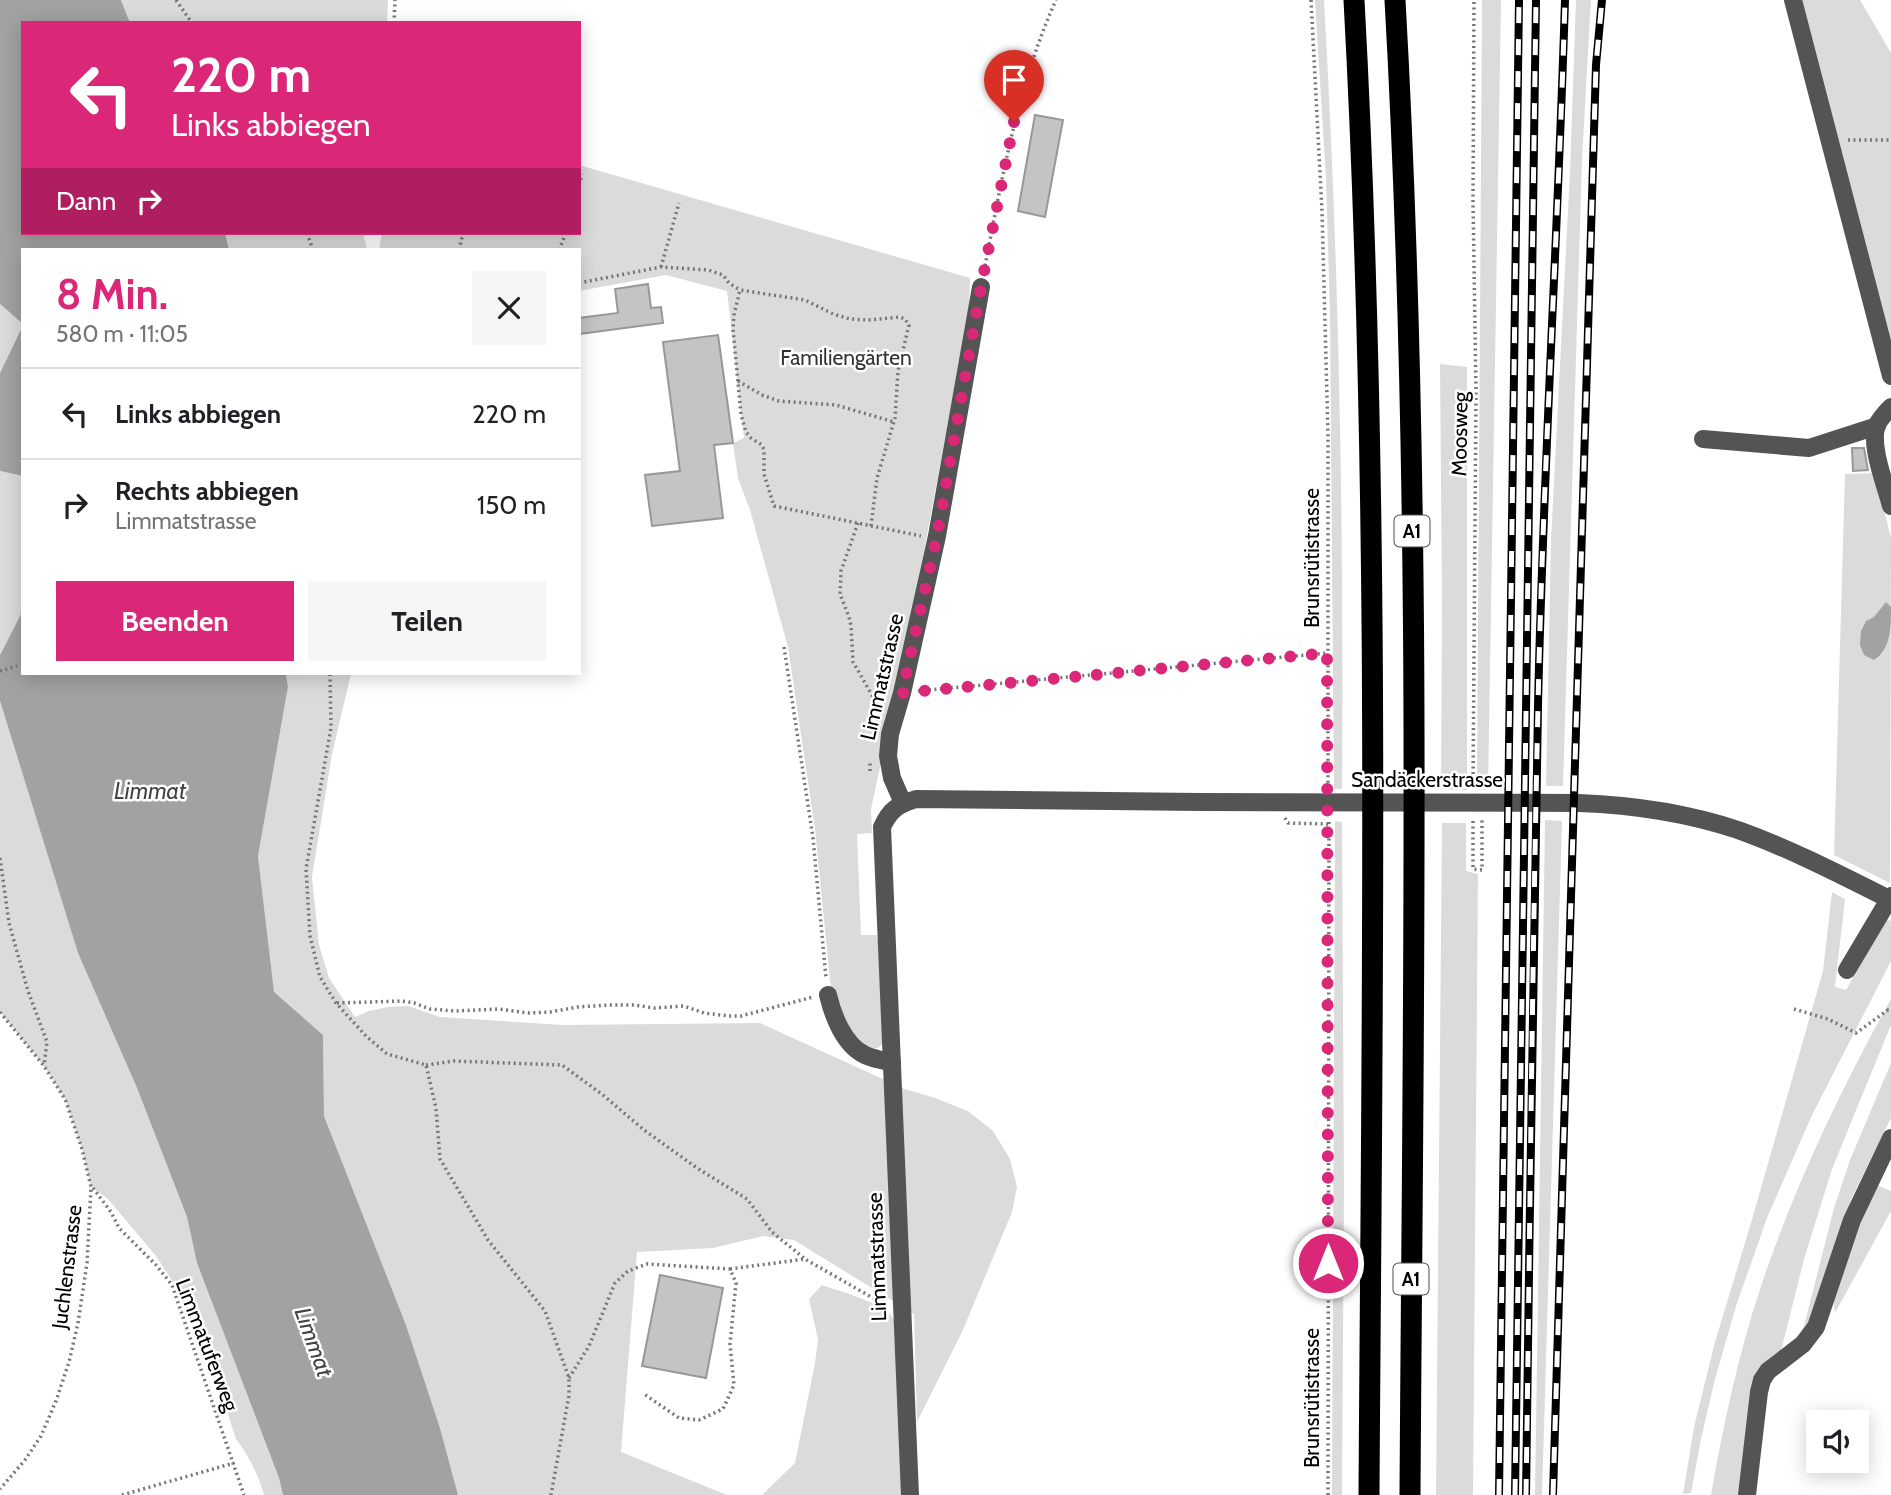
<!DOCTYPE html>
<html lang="de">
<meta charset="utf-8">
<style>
:root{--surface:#fff;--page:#f6f6f6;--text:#202124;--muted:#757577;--line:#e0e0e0;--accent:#db2777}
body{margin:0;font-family:Cabin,sans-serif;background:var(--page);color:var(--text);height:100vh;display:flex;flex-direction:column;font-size:26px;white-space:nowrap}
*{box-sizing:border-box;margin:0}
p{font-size:23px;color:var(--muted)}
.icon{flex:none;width:38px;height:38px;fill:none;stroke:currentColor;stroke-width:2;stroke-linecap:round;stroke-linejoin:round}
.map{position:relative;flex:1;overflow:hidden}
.sheet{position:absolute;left:21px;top:248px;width:560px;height:427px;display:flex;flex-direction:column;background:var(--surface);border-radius:0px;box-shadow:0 4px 18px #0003}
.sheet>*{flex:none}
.top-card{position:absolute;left:21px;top:21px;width:560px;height:214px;border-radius:0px;box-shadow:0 4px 18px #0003;background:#db2777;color:#fff;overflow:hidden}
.tools{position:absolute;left:1806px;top:1410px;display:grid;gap:14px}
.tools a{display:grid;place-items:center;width:63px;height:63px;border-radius:0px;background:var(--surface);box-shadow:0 4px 18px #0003;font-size:35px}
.pin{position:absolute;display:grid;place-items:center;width:60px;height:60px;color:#fff;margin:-72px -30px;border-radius:50% 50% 50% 0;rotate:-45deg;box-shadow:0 0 7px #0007}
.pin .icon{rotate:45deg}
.me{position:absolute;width:77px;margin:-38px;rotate:0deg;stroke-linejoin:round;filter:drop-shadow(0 0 5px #0008)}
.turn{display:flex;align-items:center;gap:24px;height:147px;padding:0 35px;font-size:32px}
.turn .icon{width:91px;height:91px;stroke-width:2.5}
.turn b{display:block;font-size:49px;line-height:60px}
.then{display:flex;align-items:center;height:66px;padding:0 35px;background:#0003;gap:14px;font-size:26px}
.round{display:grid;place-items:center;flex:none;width:74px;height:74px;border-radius:0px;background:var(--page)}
.summary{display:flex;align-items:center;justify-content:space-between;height:119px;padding:0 35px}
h1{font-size:42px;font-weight:800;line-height:52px;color:var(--accent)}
.button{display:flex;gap:14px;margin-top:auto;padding:14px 35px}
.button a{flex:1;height:80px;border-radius:0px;background:var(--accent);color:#fff;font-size:28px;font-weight:800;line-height:80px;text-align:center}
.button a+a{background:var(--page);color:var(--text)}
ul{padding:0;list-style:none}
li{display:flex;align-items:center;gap:21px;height:91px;padding:0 35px;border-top:2px solid var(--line)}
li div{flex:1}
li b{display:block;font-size:26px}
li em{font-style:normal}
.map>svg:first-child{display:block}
.green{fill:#dbdbdb}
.water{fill:#a2a2a2}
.building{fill:#c4c4c4;stroke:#989898;stroke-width:2}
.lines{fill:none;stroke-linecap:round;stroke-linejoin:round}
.path{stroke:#767676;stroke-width:3.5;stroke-dasharray:2 3.5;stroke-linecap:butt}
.minor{stroke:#545454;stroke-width:18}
.highway{stroke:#000;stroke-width:21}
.rail-casing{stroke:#000;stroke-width:8}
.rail{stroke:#fff;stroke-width:5;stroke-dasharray:16;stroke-linecap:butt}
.route{stroke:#db2777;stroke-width:12;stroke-dasharray:0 21.6}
.labels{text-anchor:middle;stroke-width:5;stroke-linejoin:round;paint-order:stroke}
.shield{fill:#fff;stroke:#4c4c4c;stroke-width:2}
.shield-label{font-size:19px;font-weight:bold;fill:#000}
.park-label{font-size:21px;fill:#323232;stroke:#fff}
.street-label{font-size:21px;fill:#000;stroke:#fff}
.water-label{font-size:23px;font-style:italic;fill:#434343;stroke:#fff}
</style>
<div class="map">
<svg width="1891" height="1495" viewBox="0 0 1891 1495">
<rect width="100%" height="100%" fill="#fff"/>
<!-- green -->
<g class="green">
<polygon points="121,0 388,0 387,23 130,23"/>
<path d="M1315,0h9c15,263 20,526 18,789h-8l-4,-474 -4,-136z"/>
<polygon points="1482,0 1501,0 1488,789 1477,790"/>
<polygon points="1576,0 1591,0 1582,159 1563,786 1546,786 1551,540 1570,172"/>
<polygon points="1799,0 1860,0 1891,53 1891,355"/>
<polygon points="579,165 970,278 969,309 925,546 912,610 912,620 871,809 872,833 857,834 861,935 877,935 880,954 883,1043 878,1048 870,1049 849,1033 834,1003 830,980 815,829 788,647 750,510 738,478 733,443 744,438 727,291 666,275 579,291 579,250 379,250 382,233 579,233"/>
<polygon points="225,233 363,233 367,250 229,250"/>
<polygon points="0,304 23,324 0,373"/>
<polygon points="1440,364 1467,367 1467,790 1441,789 1442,605"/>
<polygon points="0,471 23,476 23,610 0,655"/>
<polygon points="1875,473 1891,538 1890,883 1834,855 1845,474"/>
<polygon points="286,674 351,674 332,754 312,877 319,945 329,978 355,1017 369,1011 388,1007 408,1006 440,1017 563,1025 760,1023 905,1089 935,1098 968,1111 993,1131 1010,1159 1017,1187 1012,1212 962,1332 917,1422 914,1314 794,1240 763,1236 713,1248 637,1252 621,1452 727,1495 458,1495 440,1428 406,1325 324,1116 323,1035 274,993 258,856 288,687"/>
<path d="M0,701l78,252 59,135 50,129 10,46 82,215 4,17h-19c-6,-21 -15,-39 -28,-56l-40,-121 -40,-62 -49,-58 -16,-11 -9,-38 -17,-50 -21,-33 -44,-54z"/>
<polygon points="1545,820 1562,821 1542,1495 1535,1495"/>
<polygon points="1335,821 1342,822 1344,1190 1342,1495 1332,1495"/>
<polygon points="1442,823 1466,823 1466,871 1478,874 1473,1495 1436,1495"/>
<polygon points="1832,892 1845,899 1835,987 1846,990 1886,919 1891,921 1891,961 1812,1115 1767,1218 1737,1303 1715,1379 1701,1439 1691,1493 1683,1494 1694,1427 1715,1342 1751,1223 1823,971"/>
<path d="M1891,999v26l-59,144 -28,90 -23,92c-14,7 -21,15 -27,29l-14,115h-29c12,-69 27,-139 49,-206 33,-99 80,-199 131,-290z"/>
<polygon points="1891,1063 1891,1118 1851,1199 1816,1310 1801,1338 1834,1208 1850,1160"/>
<polygon points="1874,1184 1891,1191 1891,1211 1835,1313 1833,1299"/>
<path d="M822,1285c16,6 63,18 71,33 1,1 2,9 3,11l7,166h-141l33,-32 20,-100 3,-23 -9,-41z"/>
</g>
<!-- water -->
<g class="water">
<polygon points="0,0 121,0 130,23 23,23 23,233 225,233 229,250 23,250 23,324 0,304"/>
<polygon points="23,325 23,476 0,471 0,373"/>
<path d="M1886,602l5,5c0,21 0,42 -17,53l-10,-5 -4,-10 1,-14 5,-10 8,-4z"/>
<polygon points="23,610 23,674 286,674 288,687 258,856 274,992 323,1035 324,1116 406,1325 440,1428 458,1495 283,1495 279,1478 197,1263 187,1217 137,1088 78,953 0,701 0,655"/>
</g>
<!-- building -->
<g class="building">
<polygon points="1035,115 1063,120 1045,217 1018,211"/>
<polygon points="648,284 651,308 661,307 663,323 579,334 579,318 618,313 615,289"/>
<polygon points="718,335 733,443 714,445 723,518 652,526 645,475 680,471 663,342"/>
<polygon points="1852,448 1864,448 1868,470 1853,471"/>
<polygon points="660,1275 723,1288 706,1378 642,1366"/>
</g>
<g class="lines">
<!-- path -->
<g class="path">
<polyline points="176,0 192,23"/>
<polyline points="1311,0 1322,211 1328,434 1328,785"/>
<polyline points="394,23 395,0"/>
<polyline points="1848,140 1891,140"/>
<polyline points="579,185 582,174"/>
<polyline points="307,233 313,250"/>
<polyline points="459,250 463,233"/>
<polyline points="559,250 566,233"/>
<polyline points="661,267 679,203"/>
<path d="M984,271c18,-92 34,-187 72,-271"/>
<polyline points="579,283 661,267 708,270 723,275 729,283 740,290"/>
<polyline points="738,381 762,395 779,401 836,405 894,422"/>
<polyline points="858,523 841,571 840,594 849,617 851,626 853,662 876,702 874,720"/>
<polyline points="871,526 877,478 895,418 898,371 909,325 905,319 900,317 868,320 850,319 833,314 805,300 740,290 734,315 733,329 741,415 746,432 751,438 762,445 764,450 764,474 774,506 921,536"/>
<polyline points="784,647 813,838 826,978"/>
<polyline points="0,671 17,666"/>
<polyline points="330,674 331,728 306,869 310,936 320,977 336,1003 366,1036 387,1054 426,1065 436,1108 440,1159 488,1240 545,1311 569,1378 569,1395 551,1495"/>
<polyline points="918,691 1327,653"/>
<polyline points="870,771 870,762"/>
<polyline points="1473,785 1476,393 1473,201 1474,0"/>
<polyline points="1285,818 1288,823 1329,824"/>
<polyline points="1473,821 1473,869 1482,870 1482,820"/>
<polyline points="0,858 9,923 28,991 47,1042 44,1066"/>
<polyline points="337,1003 402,1001 414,1003 430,1009 455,1011 498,1009 529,1013 550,1012 578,1007 609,1005 634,1005 654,1008 684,1006 704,1013 729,1016 741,1016 813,997"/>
<polyline points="1794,1009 1828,1019 1856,1033 1888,1010 1891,1012"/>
<polyline points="0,1012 44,1066 65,1099 82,1149 91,1187 87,1263 78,1323 69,1362 56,1401 41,1436 25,1460 0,1489"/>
<polyline points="426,1065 454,1061 562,1065 603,1095 644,1130 697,1168 747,1199 772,1232 805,1259"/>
<polyline points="93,1188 111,1212 119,1228 156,1265 172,1285 244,1495"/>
<polyline points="730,1269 805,1259 885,1305"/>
<polyline points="569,1378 589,1346 615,1283 628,1271 647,1264 730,1269 736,1283 730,1344 734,1385 723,1409 699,1420 679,1418 644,1394"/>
<polyline points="122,1495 234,1463"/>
<polyline points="1328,1495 1329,821"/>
</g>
<!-- minor -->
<g class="minor">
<polyline points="1793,0 1891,376"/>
<path d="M1891,407c-5,5 -11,11 -14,18 -8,20 9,61 14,81"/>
<polyline points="1703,439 1809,448 1877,426"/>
<polyline points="903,803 892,778 888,756 890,734 902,693 937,536 981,287"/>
<polyline points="1847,970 1891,896"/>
<path d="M828,995c5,21 16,50 37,60 8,4 19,5 27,8"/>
<path d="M910,1495l-28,-668c8,-17 15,-22 34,-28l284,3 379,1c54,2 108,10 159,27 53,19 103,45 153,70"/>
<polyline points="1747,1495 1759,1392 1762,1380 1768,1371 1803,1344 1816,1327 1852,1220 1891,1138"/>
</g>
<!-- highway -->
<g class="highway">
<path d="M1354,0c27,498 18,997 15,1495"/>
<path d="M1395,0c28,498 18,997 15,1495"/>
</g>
<!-- rail casing -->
<g class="rail-casing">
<g id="rail">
<polyline points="1499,1495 1519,0"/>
<polyline points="1515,1495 1536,0"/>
<path d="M1526,1495c4,-263 6,-526 12,-789 5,-236 20,-471 27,-706"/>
<polyline points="1553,1495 1596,65 1602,0"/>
</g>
</g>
<!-- rail -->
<use href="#rail" class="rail"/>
</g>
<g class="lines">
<!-- route -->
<polyline class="route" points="1014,122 981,287 937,536 902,693 1327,653 1328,1263"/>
</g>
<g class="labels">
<!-- shield labels -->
<g class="shield">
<rect x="1394.5" y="515.5" width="35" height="31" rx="5"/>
<rect x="1393.5" y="1263.5" width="35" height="31" rx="5"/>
</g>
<g class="shield-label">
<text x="1412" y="538">A1</text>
<text x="1411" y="1286">A1</text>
</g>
<!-- park labels -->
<g class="park-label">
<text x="846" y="365">Familiengärten</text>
</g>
<!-- street labels -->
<g class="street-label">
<text transform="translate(1460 434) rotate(-89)" y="7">Moosweg</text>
<text transform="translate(1312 558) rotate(-90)" y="7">Brunsrütistrasse</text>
<text transform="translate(882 677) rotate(-77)" y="7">Limmatstrasse</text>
<text x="1427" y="787">Sandäckerstrasse</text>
<text transform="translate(877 1257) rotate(-92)" y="7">Limmatstrasse</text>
<text transform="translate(67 1267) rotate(-83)" y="7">Juchlenstrasse</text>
<text transform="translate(207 1345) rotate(69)" y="7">Limmatuferweg</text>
<text transform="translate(1312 1398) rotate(-90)" y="7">Brunsrütistrasse</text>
</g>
<!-- water labels -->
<g class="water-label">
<text x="150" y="799">Limmat</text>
<text transform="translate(314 1342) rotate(70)" y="8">Limmat</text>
</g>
</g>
</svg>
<div class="tools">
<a><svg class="icon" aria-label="sound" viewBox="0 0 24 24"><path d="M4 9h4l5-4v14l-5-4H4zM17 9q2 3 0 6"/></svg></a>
</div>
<div class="pin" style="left:1014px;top:122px;background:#d93025"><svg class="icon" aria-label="arrive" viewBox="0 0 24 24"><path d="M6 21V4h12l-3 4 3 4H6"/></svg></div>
<svg class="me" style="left:1328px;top:1263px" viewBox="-20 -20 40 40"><circle r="17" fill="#db2777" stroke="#fff" stroke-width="3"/><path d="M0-11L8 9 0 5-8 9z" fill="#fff"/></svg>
<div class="top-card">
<div class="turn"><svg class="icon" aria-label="left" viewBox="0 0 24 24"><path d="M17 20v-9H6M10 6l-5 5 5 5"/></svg><div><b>220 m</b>Links abbiegen</div></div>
<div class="then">Dann<svg class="icon" aria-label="right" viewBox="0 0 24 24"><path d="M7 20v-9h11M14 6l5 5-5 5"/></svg></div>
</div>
<section class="sheet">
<div class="summary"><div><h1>8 Min.</h1><p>580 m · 11:05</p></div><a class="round"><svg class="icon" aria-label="close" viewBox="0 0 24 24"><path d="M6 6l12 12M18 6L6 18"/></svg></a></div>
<ul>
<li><svg class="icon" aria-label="left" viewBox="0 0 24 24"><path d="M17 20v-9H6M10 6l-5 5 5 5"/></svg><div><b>Links abbiegen</b></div><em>220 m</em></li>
<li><svg class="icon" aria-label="right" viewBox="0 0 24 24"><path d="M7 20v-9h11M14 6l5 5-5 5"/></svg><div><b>Rechts abbiegen</b><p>Limmatstrasse</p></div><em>150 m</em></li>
</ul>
<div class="button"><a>Beenden</a><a>Teilen</a></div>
</section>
</div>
